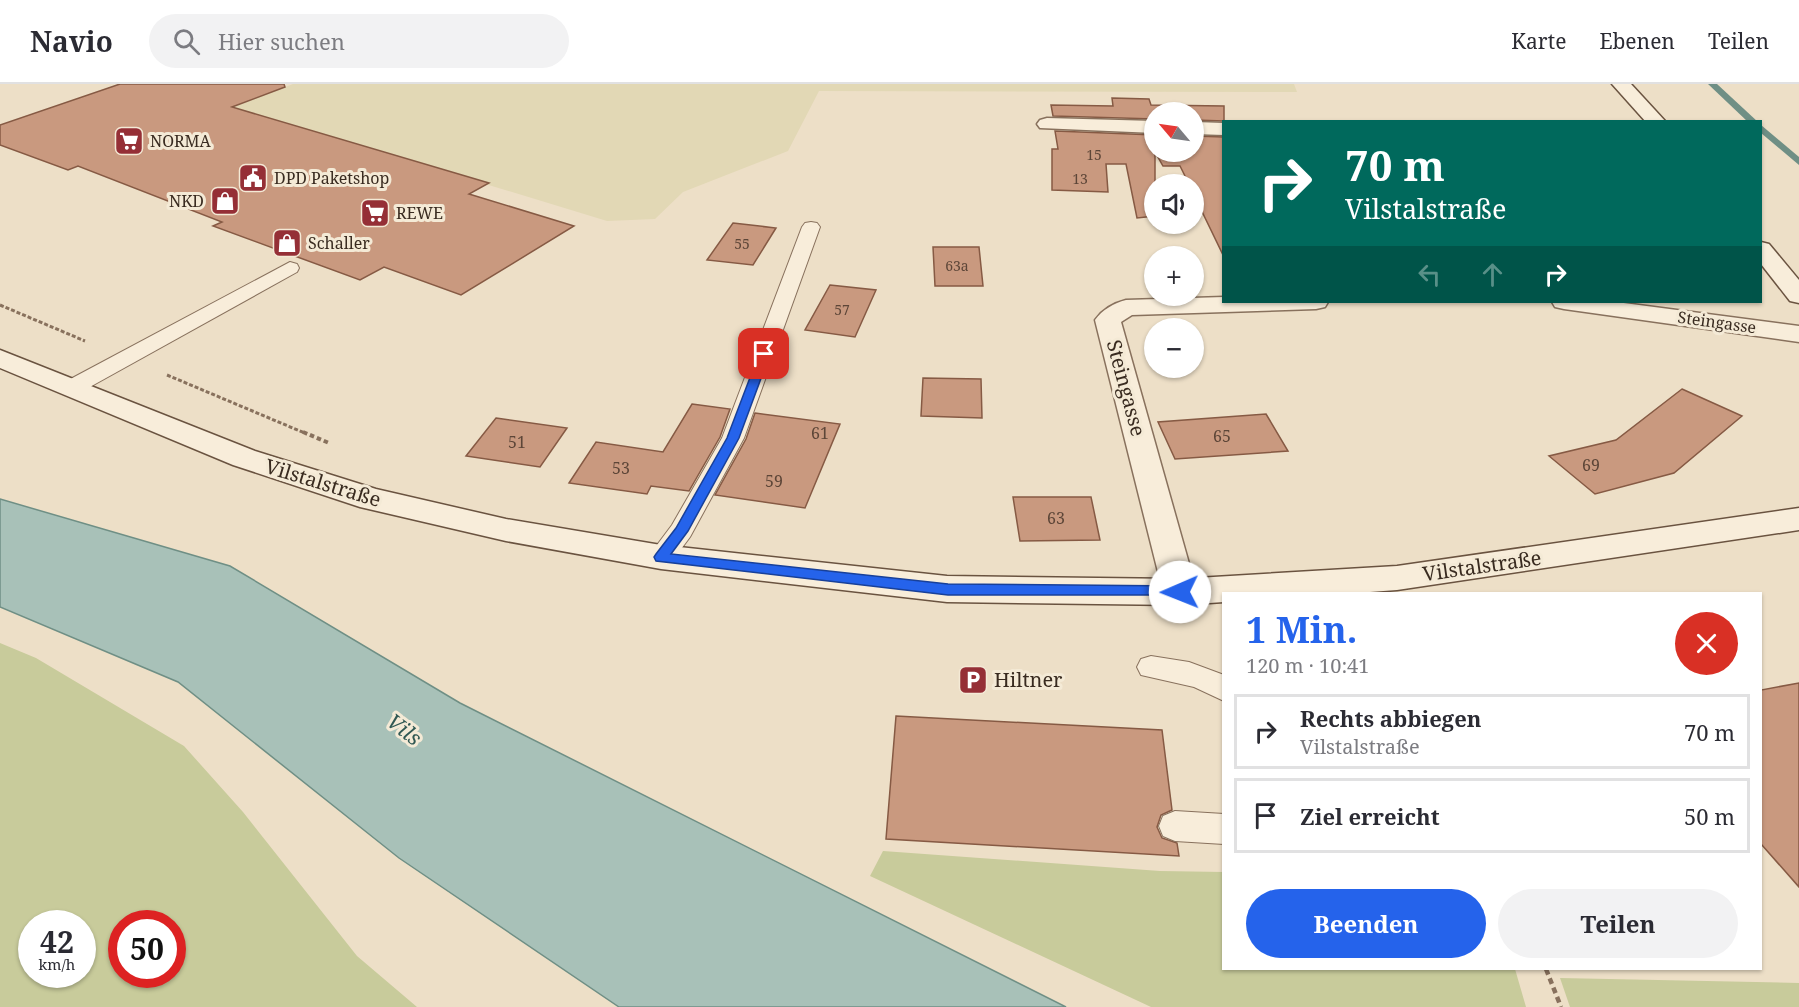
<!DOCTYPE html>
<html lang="de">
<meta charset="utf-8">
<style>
:root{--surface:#fff;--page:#f2f2f3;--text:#2b2b33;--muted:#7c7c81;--line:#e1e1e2;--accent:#2563eb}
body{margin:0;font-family:"Noto Serif",serif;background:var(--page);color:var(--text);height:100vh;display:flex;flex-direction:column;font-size:22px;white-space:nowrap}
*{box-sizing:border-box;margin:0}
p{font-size:20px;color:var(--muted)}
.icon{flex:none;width:33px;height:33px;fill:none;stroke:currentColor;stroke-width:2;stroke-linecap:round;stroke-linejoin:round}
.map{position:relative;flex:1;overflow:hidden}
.drawer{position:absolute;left:1222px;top:508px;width:540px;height:378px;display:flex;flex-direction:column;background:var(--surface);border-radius:0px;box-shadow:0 2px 4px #0004}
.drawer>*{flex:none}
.guide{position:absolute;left:1222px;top:36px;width:540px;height:183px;border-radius:0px;box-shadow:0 2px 4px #0004;background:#00695c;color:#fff;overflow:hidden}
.needle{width:39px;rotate:299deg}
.buttons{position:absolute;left:1144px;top:18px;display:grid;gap:12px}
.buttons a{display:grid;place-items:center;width:60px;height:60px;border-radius:50%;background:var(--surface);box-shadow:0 2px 4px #0004;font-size:30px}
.speed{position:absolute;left:18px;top:826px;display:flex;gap:12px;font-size:30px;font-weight:700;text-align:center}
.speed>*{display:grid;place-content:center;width:78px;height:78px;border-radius:50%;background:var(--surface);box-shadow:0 2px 4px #0004;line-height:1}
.speed small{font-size:15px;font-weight:400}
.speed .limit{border:9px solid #d22;background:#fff;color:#111}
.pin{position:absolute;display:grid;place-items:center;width:51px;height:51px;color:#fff;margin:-26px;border-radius:12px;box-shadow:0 3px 9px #0006}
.me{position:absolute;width:66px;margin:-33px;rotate:269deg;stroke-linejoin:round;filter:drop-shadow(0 0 4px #0008)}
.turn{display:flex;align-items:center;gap:21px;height:126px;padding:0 24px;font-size:27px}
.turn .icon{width:78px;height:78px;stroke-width:2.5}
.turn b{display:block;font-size:42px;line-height:51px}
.lanes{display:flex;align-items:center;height:57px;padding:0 24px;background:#0003;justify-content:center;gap:30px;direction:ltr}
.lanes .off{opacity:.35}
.round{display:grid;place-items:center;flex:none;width:63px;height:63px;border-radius:32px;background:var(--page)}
.overview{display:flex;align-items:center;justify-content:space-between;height:102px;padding:0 24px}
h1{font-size:36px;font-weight:700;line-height:45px;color:var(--accent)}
.primary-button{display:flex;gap:12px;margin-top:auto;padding:12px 24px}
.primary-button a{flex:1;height:69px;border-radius:36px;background:var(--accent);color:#fff;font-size:24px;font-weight:700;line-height:69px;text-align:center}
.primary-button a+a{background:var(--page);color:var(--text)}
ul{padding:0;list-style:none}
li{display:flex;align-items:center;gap:18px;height:75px;margin:0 12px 9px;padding:0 12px;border:3px solid var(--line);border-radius:0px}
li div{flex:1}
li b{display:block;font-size:22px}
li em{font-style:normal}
header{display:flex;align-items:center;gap:36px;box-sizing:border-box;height:84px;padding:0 30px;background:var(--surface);border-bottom:2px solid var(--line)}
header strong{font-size:28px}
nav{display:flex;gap:33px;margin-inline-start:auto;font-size:21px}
.search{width:420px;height:54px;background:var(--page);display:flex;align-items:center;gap:15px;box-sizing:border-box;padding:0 21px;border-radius:33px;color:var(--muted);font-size:22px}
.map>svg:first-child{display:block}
.farmland{fill:#e2d8b5}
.green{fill:#c8cb9b;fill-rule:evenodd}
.water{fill:#a8c1b8;stroke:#6f8f85;stroke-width:1.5}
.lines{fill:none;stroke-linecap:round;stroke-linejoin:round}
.stream{fill:#6f8f85;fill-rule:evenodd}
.building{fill:#c9997f;stroke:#865a44;stroke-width:1.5}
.lane-casing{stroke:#88715d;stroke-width:2}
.street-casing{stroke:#88715d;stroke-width:3}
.secondary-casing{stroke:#6a5340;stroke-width:3}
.path-far2{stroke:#88715d;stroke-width:3;stroke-dasharray:4 2;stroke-linecap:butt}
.path-far1{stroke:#88715d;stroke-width:4;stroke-dasharray:4.5 3;stroke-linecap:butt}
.path{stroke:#88715d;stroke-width:4.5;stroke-dasharray:6 4;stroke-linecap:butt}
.lane{fill:#f8edda;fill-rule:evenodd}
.street{fill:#f8edda;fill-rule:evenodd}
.secondary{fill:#f8edda;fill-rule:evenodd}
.route{fill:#2563eb;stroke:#184099;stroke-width:1.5}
.labels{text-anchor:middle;stroke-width:6;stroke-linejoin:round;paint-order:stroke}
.far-number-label{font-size:14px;fill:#5d4638}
.far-poi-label{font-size:16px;fill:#392b20;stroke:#f4ead6;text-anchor:start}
.far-street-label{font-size:16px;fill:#392b20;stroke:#f4ead6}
.number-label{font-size:16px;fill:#5d4638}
.street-label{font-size:20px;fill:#392b20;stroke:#f4ead6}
.poi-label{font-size:20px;fill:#392b20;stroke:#f4ead6;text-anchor:start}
.water-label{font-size:21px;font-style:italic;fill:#305853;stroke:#f4ead6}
</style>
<header>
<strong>Navio</strong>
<div class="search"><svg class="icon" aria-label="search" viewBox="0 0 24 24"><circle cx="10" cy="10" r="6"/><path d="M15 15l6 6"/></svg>Hier suchen</div>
<nav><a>Karte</a><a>Ebenen</a><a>Teilen</a></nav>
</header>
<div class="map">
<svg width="1799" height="923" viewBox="0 0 1799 923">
<rect width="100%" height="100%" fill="#eddfc7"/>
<!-- farmland -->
<polygon class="farmland" points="293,0 1294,0 1297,8 819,7 788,67 683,108 655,135 607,137 233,23"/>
<!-- green -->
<g class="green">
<path d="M0,559l36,15 148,88 59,66 114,144 60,51h-417zM32,840h50v51h-50zM122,840h50v51h-50z"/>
<polygon points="883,767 1160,787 1224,788 1224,885 1515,885 1526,923 1151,923 870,792"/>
<polygon points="1560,894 1799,899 1799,923 1570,923"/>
</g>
<!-- water -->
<polygon class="water" points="0,415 230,482 460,619 1066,923 619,923 399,774 178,598 0,523"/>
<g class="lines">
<!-- stream -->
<g class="stream">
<polygon points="1708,0 1717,0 1758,38 1748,38"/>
<polygon points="1761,41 1799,73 1799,81 1761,49"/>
</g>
</g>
<!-- building -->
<g class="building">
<polygon points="120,0 284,0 285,3 232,23 489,99 469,110 574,142 461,211 384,183 360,196 213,142 222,138 78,82 68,86 0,61 0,41"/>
<polygon points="1112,14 1149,15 1151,21 1224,22 1224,37 1194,36 1194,28 1155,28 1155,35 1053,32 1051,21 1113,22"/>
<polygon points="1055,47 1155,51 1155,132 1137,134 1126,80 1106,80 1108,108 1052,106 1052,65 1058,65"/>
<polygon points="1194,52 1224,53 1224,173 1194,111 1194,100 1189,100 1180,82 1163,82 1155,68 1194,68"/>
<polygon points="733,139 776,144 753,181 707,176"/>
<polygon points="933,163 979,163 983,202 935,202"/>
<polygon points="830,201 876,206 855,253 805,246"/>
<polygon points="923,294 981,295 982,334 921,332"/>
<polygon points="1682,305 1742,332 1674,389 1595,410 1549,372 1616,356"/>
<polygon points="692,320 730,325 720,353 689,407 651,402 647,410 569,399 596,358 663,368"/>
<polygon points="755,329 840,340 805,424 715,411 746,355"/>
<polygon points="1266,330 1288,367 1175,375 1158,338"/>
<polygon points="496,334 567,344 540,383 466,372"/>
<polygon points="1013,413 1091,413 1100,456 1020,457"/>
<polygon points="1799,599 1799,803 1761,760 1761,606"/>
<polygon points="896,632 1162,646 1172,726 1161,731 1157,743 1162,754 1177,759 1179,772 886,755"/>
</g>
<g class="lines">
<!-- lane casing -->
<g class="lane-casing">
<g id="lane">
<polygon points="811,138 817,139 820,143 744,354 690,453 670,480 661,482 652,480 648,473 672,441 722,354 802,143 805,139"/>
<polygon points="290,178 297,180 299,184 297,188 79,309 71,310 63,309 60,304 63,299"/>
<polygon points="1151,572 1189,578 1224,591 1224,617 1194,603 1141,591 1137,583 1141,575"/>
<polygon points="1175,727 1224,730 1224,760 1175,757 1163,752 1159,742 1163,732"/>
</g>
</g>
<!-- street casing -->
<g class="street-casing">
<g id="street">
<polygon points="1047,34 1155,37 1155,49 1040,44 1037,40 1040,36"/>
<polygon points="1194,38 1224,39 1224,51 1194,50"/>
<path d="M1224,213v5h104l-3,5 -9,2 -184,6 -11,7 76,270 -5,9 -12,4 -12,-4 -5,-9 -68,-272c7,-10 19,-17 31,-20z"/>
<polygon points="1552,218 1616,218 1799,242 1799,258 1564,225 1555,223"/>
</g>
</g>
<!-- secondary casing -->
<g class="secondary-casing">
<g id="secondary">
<polygon points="1612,0 1631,0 1666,38 1646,38"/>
<polygon points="1761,158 1769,160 1799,196 1799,219 1790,217 1761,180"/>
<polygon points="0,266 255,367 376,405 506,435 661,461 947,492 1180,495 1397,482 1799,424 1799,446 1397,506 1343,510 1224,510 1224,518 1180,521 947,518 661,485 506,457 360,423 233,381 0,284"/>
</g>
</g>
<!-- path-far2 -->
<g class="path-far2">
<polyline points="0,221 85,257"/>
<polyline points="167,291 307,350"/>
</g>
<!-- path-far1 -->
<polyline class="path-far1" points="303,348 329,359"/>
<!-- path -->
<polyline class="path" points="1546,885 1561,923"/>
<!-- lane -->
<use href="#lane" class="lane"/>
<!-- street -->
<use href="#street" class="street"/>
<!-- secondary -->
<use href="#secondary" class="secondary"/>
</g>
<!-- route -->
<polygon class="route" points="764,266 770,270 739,354 688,447 671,470 948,500 1180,502 1187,508 1185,511 948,511 656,477 654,473 656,470 676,444 727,354 759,270"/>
<!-- icons -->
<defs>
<g id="supermarket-square" transform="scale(1.5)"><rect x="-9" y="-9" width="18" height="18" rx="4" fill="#952f36" stroke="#f4ead6"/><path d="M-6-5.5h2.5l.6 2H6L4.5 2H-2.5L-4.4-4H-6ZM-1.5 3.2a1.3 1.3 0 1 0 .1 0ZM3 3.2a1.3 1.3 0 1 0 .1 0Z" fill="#fff"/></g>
<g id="civic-square" transform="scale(1.5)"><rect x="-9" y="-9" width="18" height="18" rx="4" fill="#952f36" stroke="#f4ead6"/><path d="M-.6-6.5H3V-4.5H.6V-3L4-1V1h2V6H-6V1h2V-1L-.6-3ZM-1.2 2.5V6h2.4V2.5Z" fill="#fff"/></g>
<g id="shop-square" transform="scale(1.5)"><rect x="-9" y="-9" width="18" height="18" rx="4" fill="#952f36" stroke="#f4ead6"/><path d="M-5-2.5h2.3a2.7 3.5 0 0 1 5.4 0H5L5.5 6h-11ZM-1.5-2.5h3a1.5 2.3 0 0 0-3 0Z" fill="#fff"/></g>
<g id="parking-square" transform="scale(1.5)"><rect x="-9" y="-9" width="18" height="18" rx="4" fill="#952f36" stroke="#f4ead6"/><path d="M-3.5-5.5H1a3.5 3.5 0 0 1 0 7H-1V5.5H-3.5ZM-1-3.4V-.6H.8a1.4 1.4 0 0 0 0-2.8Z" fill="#fff"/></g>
</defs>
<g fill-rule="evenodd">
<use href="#supermarket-square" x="129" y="57"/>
<use href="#civic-square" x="253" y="94"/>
<use href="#shop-square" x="225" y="117"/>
<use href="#supermarket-square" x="375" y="129"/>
<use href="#shop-square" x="287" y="159"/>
<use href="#parking-square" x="973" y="596"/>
</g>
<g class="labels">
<!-- far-number labels -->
<g class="far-number-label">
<text x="1094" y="76">15</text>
<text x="1080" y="100">13</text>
<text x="742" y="165">55</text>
<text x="957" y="187">63a</text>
<text x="842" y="231">57</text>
</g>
<!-- far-poi labels -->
<g class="far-poi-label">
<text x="150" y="63">NORMA</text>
<text x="274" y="100">DPD Paketshop</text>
<text x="204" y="123" text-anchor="end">NKD</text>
<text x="396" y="135">REWE</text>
<text x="308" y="165">Schaller</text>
</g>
<!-- far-street labels -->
<g class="far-street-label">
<text transform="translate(1717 238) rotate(8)" y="6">Steingasse</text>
</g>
<!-- number labels -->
<g class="number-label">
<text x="820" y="355">61</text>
<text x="1222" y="358">65</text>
<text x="517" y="364">51</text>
<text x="1591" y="387">69</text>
<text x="621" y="390">53</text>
<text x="774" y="403">59</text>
<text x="1056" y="440">63</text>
</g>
<!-- street labels -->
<g class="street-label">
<text transform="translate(1126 304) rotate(75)" y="7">Steingasse</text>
<text transform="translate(323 399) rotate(17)" y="7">Vilstalstraße</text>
<text transform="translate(1482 482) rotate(-8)" y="7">Vilstalstraße</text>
</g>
<!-- poi labels -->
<g class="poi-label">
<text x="994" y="603">Hiltner</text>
</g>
<!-- water labels -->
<g class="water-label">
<text transform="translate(404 646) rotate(38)" y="7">Vils</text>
</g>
</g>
</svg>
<div class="buttons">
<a><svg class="needle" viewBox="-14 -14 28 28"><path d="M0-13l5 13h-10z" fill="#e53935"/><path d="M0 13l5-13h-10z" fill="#7c7c81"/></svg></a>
<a><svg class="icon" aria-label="sound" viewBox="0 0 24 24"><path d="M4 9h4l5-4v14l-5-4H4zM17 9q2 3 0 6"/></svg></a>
<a>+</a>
<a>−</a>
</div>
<div class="speed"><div>42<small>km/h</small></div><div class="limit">50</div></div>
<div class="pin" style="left:764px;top:270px;background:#d93025"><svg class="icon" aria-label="arrive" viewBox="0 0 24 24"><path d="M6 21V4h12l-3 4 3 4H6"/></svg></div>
<svg class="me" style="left:1180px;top:508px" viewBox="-20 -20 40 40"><circle r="19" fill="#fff"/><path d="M0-13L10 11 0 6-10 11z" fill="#2563eb"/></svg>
<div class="guide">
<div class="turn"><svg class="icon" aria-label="right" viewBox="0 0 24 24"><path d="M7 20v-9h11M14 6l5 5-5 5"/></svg><div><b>70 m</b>Vilstalstraße</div></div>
<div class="lanes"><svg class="icon off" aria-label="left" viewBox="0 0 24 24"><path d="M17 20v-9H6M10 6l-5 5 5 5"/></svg><svg class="icon off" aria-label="ahead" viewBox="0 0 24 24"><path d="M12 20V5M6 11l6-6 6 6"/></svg><svg class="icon" aria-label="right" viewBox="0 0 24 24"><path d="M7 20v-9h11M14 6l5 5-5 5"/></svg></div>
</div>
<section class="drawer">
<div class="overview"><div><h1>1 Min.</h1><p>120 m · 10:41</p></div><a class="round" style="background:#d93025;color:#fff"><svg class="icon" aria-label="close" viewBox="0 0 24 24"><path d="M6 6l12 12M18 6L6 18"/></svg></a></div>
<ul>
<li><svg class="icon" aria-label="right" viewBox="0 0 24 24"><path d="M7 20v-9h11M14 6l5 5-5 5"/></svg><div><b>Rechts abbiegen</b><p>Vilstalstraße</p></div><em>70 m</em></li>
<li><svg class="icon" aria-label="arrive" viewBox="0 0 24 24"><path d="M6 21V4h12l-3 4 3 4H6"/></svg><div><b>Ziel erreicht</b></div><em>50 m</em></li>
</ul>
<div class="primary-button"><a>Beenden</a><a>Teilen</a></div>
</section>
</div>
